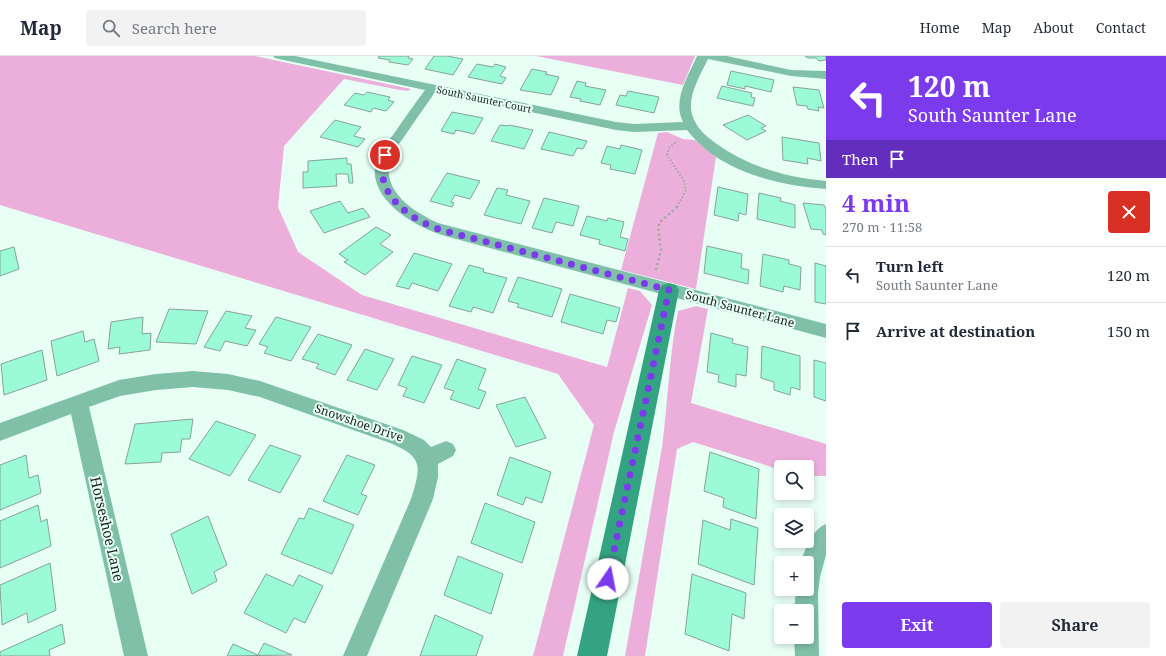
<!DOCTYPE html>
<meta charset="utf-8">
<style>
:root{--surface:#fff;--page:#f2f2f3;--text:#1f2937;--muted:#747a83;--line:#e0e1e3;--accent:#7c3aed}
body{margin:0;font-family:"Noto Serif",serif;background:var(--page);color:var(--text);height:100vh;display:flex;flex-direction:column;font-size:15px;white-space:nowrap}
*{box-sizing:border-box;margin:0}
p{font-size:13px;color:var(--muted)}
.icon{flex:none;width:22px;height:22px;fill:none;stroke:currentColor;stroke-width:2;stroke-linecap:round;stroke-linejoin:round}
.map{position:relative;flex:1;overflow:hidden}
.drawer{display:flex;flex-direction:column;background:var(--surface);width:340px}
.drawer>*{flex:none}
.banner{background:#7c3aed;color:#fff;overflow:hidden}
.fabs{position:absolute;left:774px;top:404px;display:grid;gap:8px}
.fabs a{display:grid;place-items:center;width:40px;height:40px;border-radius:4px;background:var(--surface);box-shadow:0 2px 6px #0003;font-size:20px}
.pin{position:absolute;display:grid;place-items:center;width:34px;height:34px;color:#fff;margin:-17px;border:2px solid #fff;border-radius:50%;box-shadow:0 1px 4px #0007}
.me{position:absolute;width:44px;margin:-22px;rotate:12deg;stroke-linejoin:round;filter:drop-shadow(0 0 3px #0008)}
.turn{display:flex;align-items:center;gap:14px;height:84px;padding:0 16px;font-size:18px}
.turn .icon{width:52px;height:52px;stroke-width:2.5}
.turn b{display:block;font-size:28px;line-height:34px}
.then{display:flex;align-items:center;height:38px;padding:0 16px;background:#0003;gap:8px;font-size:15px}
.round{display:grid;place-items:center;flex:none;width:42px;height:42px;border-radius:4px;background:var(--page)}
.headline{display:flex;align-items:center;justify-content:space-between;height:68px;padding:0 16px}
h1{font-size:24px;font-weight:700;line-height:30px;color:var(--accent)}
.cta{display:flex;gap:8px;margin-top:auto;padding:8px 16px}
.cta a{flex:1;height:46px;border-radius:4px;background:var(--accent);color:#fff;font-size:16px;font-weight:700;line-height:46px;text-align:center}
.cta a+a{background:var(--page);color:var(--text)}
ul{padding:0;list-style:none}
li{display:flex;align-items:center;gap:12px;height:56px;padding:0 16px;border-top:1px solid var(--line)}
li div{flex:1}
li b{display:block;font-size:15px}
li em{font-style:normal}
header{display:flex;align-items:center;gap:24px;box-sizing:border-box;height:56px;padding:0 20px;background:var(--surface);border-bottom:1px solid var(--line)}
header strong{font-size:19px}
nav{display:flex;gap:22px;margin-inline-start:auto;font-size:14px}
.search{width:280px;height:36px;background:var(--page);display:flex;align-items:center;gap:10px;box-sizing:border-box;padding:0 14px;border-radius:4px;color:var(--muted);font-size:15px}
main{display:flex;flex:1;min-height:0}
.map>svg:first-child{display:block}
.green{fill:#ecafdb}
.building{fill:#9bfbd9;stroke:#87a297}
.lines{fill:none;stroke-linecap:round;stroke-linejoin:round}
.path-far1{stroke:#98aaa3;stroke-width:2;stroke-dasharray:1.5 2;stroke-linecap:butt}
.path{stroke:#98aaa3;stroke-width:2.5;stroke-dasharray:2 3;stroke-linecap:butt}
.street{fill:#80c0a9;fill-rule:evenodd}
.secondary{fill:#34a382;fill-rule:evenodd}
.route{stroke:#7c3aed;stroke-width:7;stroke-dasharray:0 12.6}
.labels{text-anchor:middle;stroke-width:4;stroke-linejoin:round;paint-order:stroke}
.far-street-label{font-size:10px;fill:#16201c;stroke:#e8fff5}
.street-label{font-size:12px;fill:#16201c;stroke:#e8fff5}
.near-street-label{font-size:14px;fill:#16201c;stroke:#e8fff5}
</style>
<header>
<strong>Map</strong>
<div class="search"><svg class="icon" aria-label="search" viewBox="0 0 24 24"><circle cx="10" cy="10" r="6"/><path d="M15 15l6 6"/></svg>Search here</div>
<nav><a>Home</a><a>Map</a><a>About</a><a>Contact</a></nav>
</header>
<main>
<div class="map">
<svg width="826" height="600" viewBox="0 0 826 600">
<rect width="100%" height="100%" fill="#e8fff5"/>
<!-- green -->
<g class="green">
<polygon points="0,0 255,0 411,33 408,35 400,34 344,23 284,90 278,151 298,196 362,239 607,311 628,232 640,235 652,249 614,376 563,600 533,600 594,369 558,318 0,149"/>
<polygon points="536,0 695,0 683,29"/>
<polygon points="667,76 683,83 695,84 716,101 696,233 621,214 658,77"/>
<path d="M696,250l12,3 -17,94 135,41v32h-19v-9h-26v3l-88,-28 -16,7 -32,207h-20l37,-209c6,-45 7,-91 16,-136z"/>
</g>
<!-- building -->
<g class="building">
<polygon points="379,0 409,0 408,2 413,3 408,9 389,6 390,4 378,2"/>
<polygon points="434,0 447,0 463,3 453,19 425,13"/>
<polygon points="805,0 826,0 826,4 819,5 816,2 808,2"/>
<polygon points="477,8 493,11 495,8 506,11 500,20 506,22 502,28 468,21"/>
<polygon points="532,13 547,16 545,18 559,21 551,39 520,34"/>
<polygon points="731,15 774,24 771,36 745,30 745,33 727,29"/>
<polygon points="577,25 586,27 585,30 606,34 600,49 580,45 581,43 570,41"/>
<polygon points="722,30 752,37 751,41 755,42 753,50 717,42"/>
<polygon points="793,31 819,34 824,52 818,51 819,55 808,53 807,50 797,49"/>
<polygon points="628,35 659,41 654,57 616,49 620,39 626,40"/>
<polygon points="367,36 390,41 388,44 394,46 386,55 373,52 371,56 344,49 355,37 364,39"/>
<polygon points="452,56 483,62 474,78 456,74 454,78 441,75"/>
<polygon points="748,59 766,70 761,72 766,75 747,84 723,69"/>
<polygon points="335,64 361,71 354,80 365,83 358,91 320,81"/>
<polygon points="500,69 508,70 509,69 533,74 524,93 491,85"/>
<polygon points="549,76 587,85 583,93 577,92 573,100 541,93"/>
<polygon points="782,81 819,87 821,105 807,102 808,108 783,104"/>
<polygon points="621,89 642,94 635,118 610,113 611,109 601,107 607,90 620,93"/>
<polygon points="347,102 347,108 351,108 353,127 349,127 348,118 336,118 337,130 303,132 303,116 308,116 308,105"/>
<polygon points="447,117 480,125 470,143 455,139 451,146 454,147 452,151 430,145"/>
<polygon points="718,131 748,138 746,159 739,157 738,165 714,159"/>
<polygon points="497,132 508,134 506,139 530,145 521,168 484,159"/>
<polygon points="759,137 781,142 780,145 795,149 795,172 757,163"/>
<polygon points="544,142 579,150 573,170 556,166 552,177 532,172"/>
<polygon points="340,145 348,157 363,152 370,161 324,177 310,155"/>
<polygon points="803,147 824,149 826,153 826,179 823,178 822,174 811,173"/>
<polygon points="587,160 607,165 608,162 624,166 620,181 628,183 625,195 599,188 600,184 580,179"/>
<polygon points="376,171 391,179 380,188 393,196 365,219 344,206 348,204 339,198"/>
<polygon points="707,190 742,198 741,212 749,214 748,228 704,217"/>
<polygon points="14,191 19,213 0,220 0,195"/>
<polygon points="414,197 452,208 438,235 412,227 409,233 396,230"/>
<polygon points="763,198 789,204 789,208 801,211 800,234 784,230 783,236 760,230"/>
<polygon points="815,207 826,210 826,248 815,246"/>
<polygon points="469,209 484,213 483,216 507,222 493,257 473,251 471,256 449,250"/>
<polygon points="518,221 562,233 552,261 517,251 519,248 508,245"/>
<polygon points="570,238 620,252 616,266 607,264 603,278 561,266"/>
<polygon points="169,253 208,255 196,288 156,286"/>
<polygon points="226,255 252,260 245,272 256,274 247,290 225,285 220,295 204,291"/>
<polygon points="143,261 142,278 151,277 150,294 119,298 120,291 108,293 111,266"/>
<polygon points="276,261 311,271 291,305 264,297 268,291 259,288"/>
<polygon points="83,275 85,286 94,283 99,305 57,320 51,285"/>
<polygon points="711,277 733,283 732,287 748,291 746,320 736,318 736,331 718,326 719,319 707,316"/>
<polygon points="318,278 352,289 335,319 316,312 319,308 302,303"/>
<polygon points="762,290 800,300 800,334 791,331 790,339 774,334 774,326 761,322"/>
<polygon points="365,293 394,303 377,334 347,324"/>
<polygon points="42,294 47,324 4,339 1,308"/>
<polygon points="412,300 442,309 424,347 403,340 407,332 398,329"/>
<polygon points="457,303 486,313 478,333 486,336 479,353 450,343 454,335 444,332"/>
<polygon points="814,304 826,307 826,345 814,341"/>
<polygon points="525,341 546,382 516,391 496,349"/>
<polygon points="193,363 190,383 182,383 180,396 162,397 161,406 125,408 135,368"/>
<polygon points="216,365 256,379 230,420 189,403"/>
<polygon points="270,389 301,400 280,437 248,424"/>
<polygon points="710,396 759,413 756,463 723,451 724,442 704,435"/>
<polygon points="26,399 29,422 38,419 41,437 0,454 0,409"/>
<polygon points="347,399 375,409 361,438 367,440 358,459 323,445"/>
<polygon points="510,401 551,416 542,447 526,441 523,449 497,439"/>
<polygon points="485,447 535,466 522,507 471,487"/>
<polygon points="38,449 41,466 47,463 51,490 0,512 0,465"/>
<polygon points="309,452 354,469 332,518 281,498 299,462 304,463"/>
<polygon points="208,460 227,509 214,516 217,525 192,538 171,478"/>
<polygon points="731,463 758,472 754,529 698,508 703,464 730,474"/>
<polygon points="458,500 503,518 491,558 444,539"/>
<polygon points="50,507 56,554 28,567 27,557 2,569 0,529"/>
<polygon points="266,518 293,530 299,519 323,530 305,567 294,562 286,577 244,557"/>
<polygon points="692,518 746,537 744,563 732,558 729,595 685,578"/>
<polygon points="435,559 483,580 476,600 420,600"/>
<polygon points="62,568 65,587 49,594 50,600 0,600 0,596"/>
<polygon points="264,587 292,599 227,600 233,588 258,599"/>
</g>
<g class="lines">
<!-- path-far1 -->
<polyline class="path-far1" points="677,151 686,134 684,125 667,99 669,92 677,85"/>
<!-- path -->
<polyline class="path" points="656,214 661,194 658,171 660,166 678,150"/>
<!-- street -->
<g class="street">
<path d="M273,0h22l321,66 18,2 49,-2c-11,-22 5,-45 14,-66h30l64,14 35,1v8l-35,-3 -83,-17c-7,15 -18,32 -17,49 1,15 12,26 23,34 34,25 71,35 112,39v8c-49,-4 -107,-17 -139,-59l-53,2 -18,-2 -181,-38c-10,15 -21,30 -31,45 -4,6 -10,12 -12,18 -14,34 20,56 46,68l388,101v14l-381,-102c-31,-9 -86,-41 -66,-82 3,-7 9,-13 14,-19 10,-15 21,-30 32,-45l-146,-31 -4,-1z"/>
<path d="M193,315l35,3 32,7 143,49 21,10 7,7 15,-6 7,3 3,6 -3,6 -15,8v13l-5,22 -66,157h-24l68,-157c10,-32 13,-42 -21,-56l-130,-46 -32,-7 -35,-3 -37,3 -36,6 -31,11 59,249h-24l-53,-242 -71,27v-18l119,-43 37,-6z"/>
<path d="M826,468v31l-6,22 -2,16 1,63h-24l-1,-19h13v-26h-13l2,-22h11v-26h-7c6,-14 11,-33 26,-39z"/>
</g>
<!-- secondary -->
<polygon class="secondary" points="669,227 676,229 679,234 607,600 577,600 659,234 662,229"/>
</g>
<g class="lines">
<!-- route -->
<path class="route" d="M385,99c-14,39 28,67 60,76l224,59 -61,289"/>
</g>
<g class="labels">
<!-- far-street labels -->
<g class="far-street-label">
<text transform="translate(484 43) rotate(12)" y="4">South Saunter Court</text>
</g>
<!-- street labels -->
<g class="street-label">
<text transform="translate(740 253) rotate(15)" y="4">South Saunter Lane</text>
<text transform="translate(359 367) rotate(19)" y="4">Snowshoe Drive</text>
</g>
<!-- near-street labels -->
<g class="near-street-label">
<text transform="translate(107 473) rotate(77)" y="5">Horseshoe Lane</text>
</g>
</g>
</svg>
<div class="fabs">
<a><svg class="icon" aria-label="search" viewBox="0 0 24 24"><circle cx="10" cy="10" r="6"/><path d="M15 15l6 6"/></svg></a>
<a><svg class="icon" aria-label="layers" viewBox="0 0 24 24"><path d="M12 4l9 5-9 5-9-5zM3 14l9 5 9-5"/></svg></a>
<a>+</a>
<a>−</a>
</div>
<div class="pin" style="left:385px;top:99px;background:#d93025"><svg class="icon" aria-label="arrive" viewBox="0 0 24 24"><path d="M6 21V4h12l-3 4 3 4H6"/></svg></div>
<svg class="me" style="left:608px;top:523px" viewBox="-20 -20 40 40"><circle r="19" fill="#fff"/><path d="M0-13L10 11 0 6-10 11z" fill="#7c3aed"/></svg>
</div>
<section class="drawer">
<div class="banner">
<div class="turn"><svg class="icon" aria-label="left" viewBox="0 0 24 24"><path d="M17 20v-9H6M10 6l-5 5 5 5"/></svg><div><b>120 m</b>South Saunter Lane</div></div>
<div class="then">Then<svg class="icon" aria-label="arrive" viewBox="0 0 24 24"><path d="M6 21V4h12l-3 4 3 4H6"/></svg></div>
</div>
<div class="headline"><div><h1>4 min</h1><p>270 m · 11:58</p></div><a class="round" style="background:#d93025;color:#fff"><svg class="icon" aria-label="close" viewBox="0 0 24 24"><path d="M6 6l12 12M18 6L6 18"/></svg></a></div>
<ul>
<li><svg class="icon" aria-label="left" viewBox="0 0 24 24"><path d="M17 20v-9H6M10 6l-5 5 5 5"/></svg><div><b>Turn left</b><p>South Saunter Lane</p></div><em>120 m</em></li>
<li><svg class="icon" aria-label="arrive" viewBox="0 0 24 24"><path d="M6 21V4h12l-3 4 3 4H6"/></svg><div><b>Arrive at destination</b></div><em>150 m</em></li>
</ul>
<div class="cta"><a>Exit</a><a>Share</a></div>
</section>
</main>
